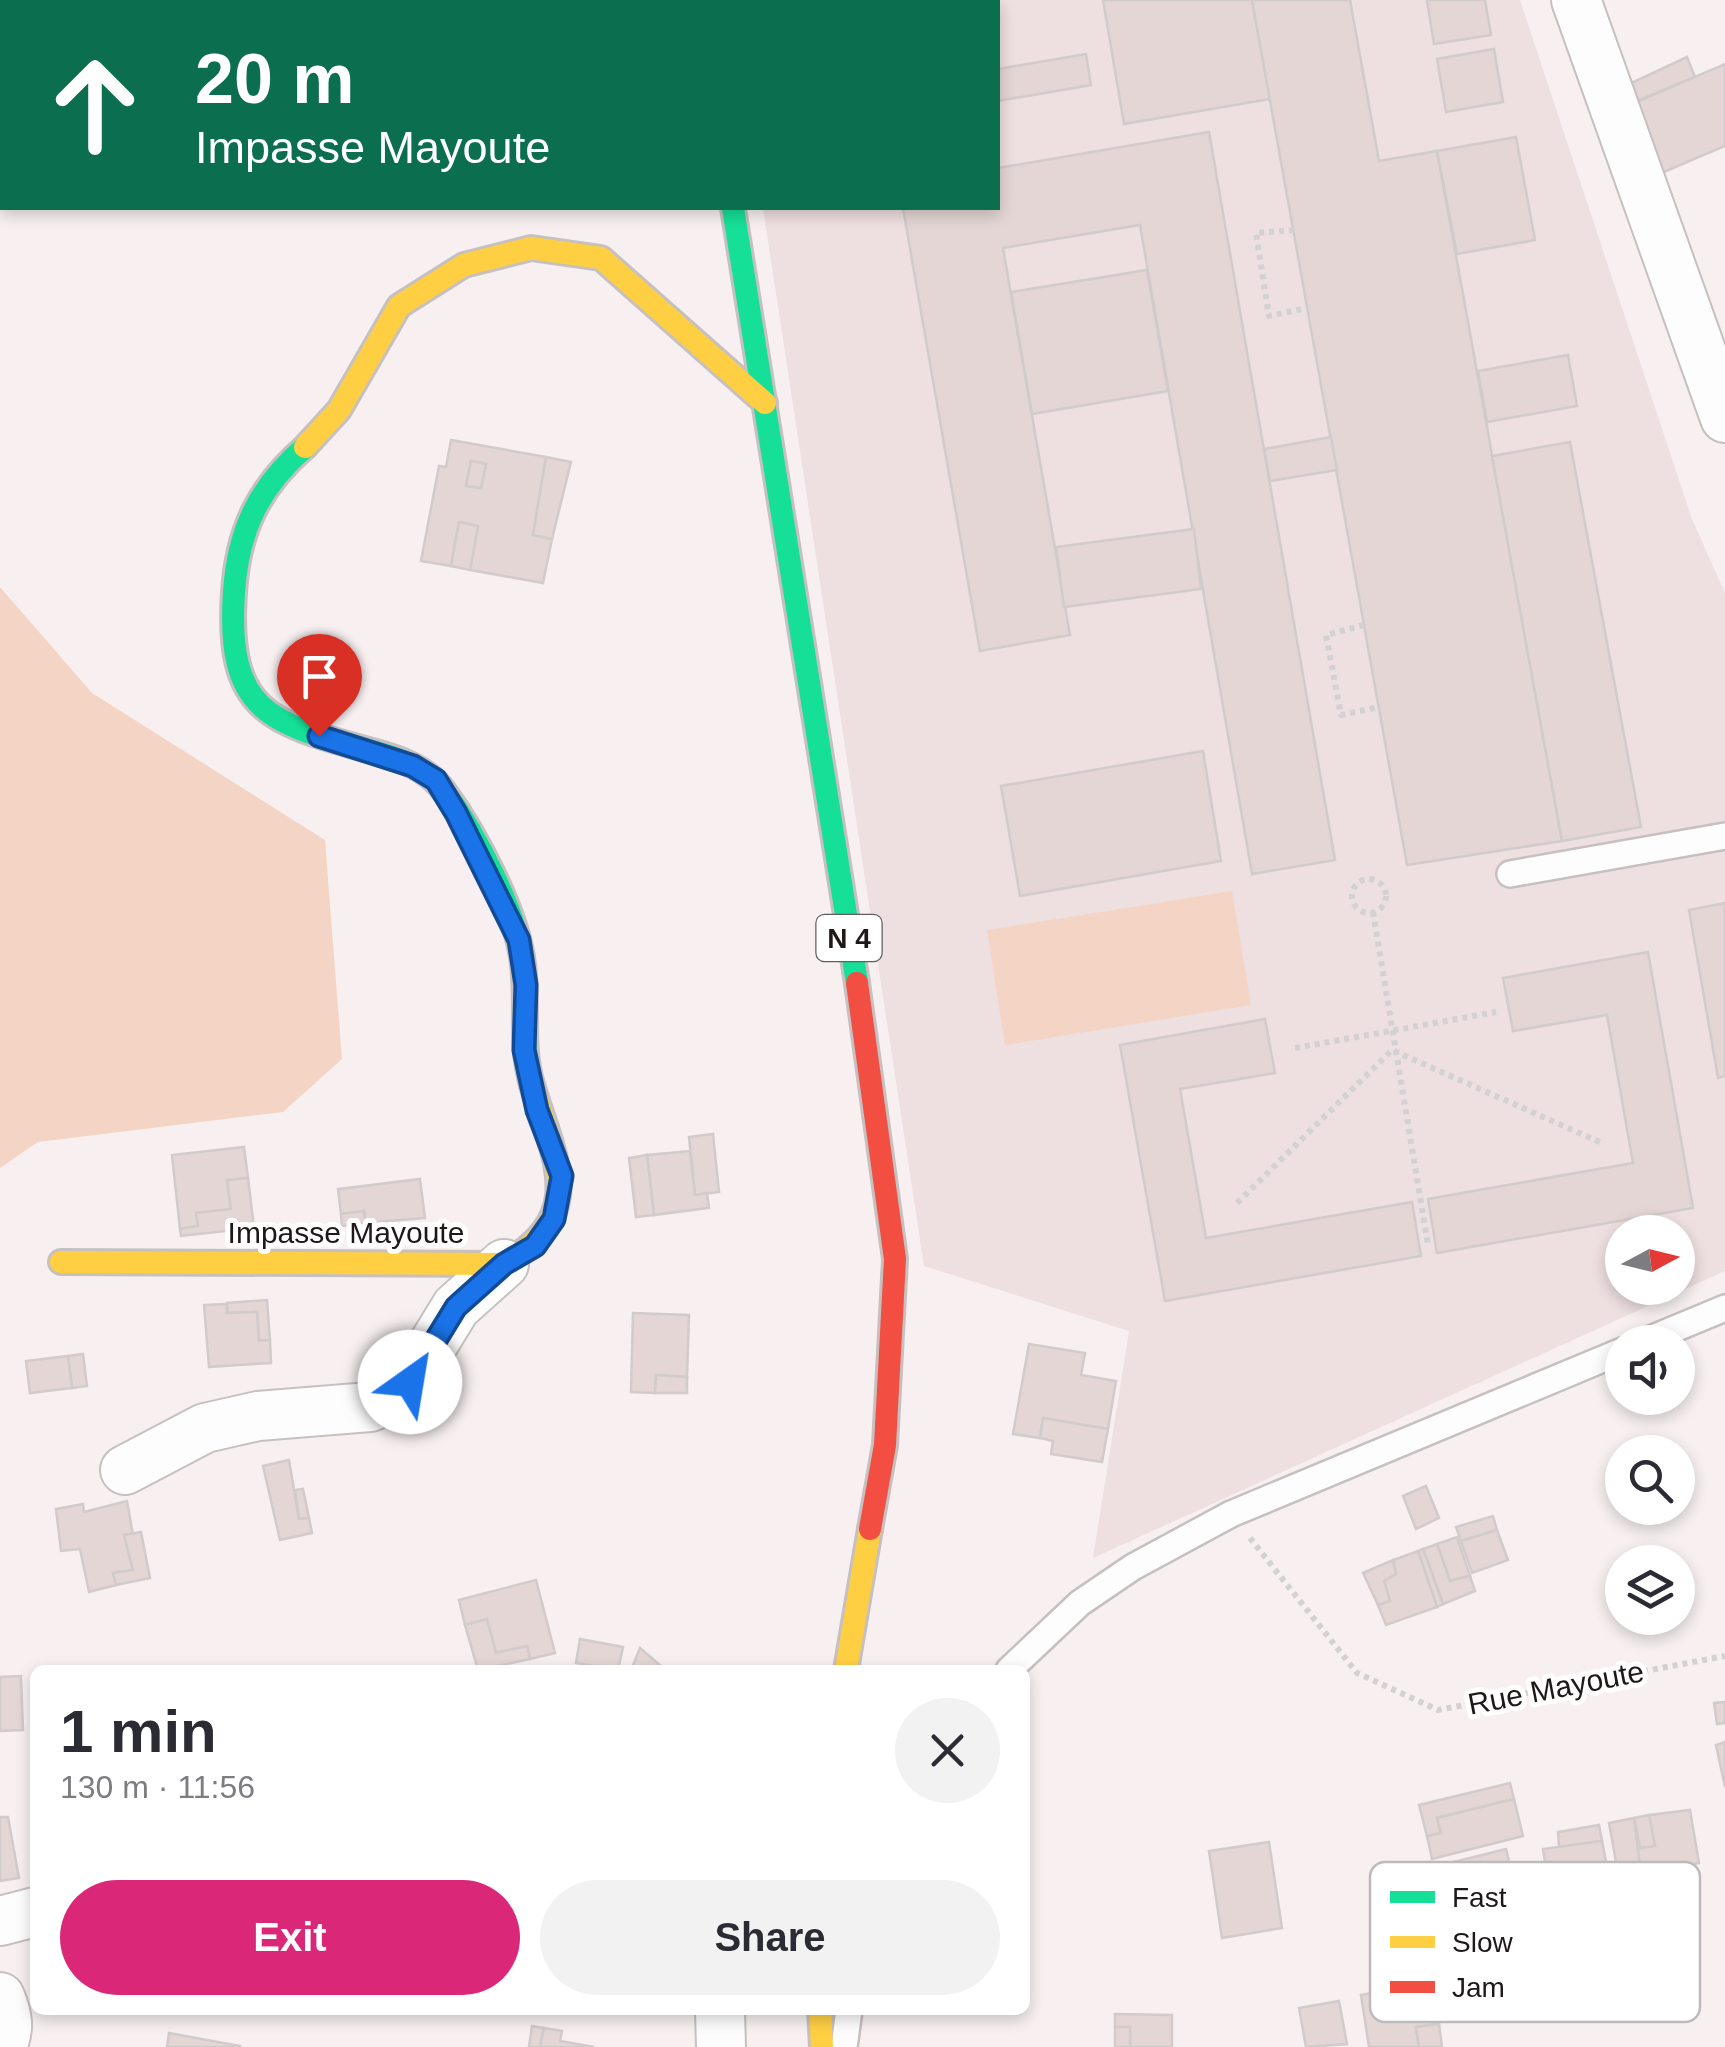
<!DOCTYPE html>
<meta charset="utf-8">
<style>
:root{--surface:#fff;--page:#f2f2f3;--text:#2b2b33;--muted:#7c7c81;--accent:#db2777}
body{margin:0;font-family:Arial,sans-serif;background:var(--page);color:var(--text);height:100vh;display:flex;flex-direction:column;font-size:38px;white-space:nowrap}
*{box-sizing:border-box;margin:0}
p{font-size:32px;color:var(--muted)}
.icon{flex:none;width:55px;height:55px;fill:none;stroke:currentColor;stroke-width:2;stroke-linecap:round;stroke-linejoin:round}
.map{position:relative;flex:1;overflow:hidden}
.drawer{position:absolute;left:30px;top:1665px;width:1000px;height:350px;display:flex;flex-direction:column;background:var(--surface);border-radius:15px;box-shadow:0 5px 15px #0003}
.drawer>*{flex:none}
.banner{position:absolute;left:0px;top:0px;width:1000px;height:210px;box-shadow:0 5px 15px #0003;background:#0b6e4f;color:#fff;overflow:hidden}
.needle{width:65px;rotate:83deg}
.controls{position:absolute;left:1605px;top:1215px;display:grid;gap:20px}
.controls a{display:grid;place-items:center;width:90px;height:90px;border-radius:50%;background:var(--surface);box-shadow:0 5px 15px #0003;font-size:50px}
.pin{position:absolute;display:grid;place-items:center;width:85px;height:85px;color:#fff;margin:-102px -42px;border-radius:50% 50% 50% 0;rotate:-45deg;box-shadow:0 0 10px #0007}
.pin .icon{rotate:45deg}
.me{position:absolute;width:110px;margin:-55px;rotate:32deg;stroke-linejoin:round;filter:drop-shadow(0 0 8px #0008)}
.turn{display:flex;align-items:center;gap:35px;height:210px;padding:0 30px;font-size:45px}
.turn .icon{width:130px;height:130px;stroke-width:2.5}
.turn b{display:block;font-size:70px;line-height:85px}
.round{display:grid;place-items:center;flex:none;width:105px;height:105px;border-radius:52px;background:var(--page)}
.overview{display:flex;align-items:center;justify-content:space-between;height:170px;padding:0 30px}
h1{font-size:60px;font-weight:800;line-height:75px}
.button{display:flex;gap:20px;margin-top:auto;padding:20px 30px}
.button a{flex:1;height:115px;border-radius:60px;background:var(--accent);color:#fff;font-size:40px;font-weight:800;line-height:115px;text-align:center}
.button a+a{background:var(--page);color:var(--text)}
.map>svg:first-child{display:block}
.built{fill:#eedfe0;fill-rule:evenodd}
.green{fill:#f4d5c5}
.building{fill:#e3d6d4;stroke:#d2cbcb;stroke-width:2.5;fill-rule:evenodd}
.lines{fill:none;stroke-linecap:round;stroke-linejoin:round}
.lane-casing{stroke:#c6c0c0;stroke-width:30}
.street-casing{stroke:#c6c0c0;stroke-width:52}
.fast-casing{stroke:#c6c0c0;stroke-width:28}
.slow-casing{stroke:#c6c0c0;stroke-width:28}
.jam-casing{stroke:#c6c0c0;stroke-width:28}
.path{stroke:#d3d1d1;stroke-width:6;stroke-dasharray:5 5;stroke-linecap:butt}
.lane{stroke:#fefdfd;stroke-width:25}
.street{stroke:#fefdfd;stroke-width:48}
.fast{stroke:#16e098;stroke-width:22}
.slow{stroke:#ffcf43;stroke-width:22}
.jam{stroke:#f24e42;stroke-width:22}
.route-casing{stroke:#114b97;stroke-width:25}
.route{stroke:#1a73e8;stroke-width:18}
.labels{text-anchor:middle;stroke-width:10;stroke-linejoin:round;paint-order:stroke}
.shield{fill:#fff;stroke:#625d5e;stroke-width:2.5}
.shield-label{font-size:28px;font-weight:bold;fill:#1e1819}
.street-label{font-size:30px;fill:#1e1819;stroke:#fff}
.key{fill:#fff;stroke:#bcbaba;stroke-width:2.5}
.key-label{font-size:28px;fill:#1e1819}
</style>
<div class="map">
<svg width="1725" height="2047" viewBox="0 0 1725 2047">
<rect width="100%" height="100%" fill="#f8f0f0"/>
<!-- built -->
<path class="built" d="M740,0h780l172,519 33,74v678l-632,287 36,-227 -205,-65 -161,-1058h235v-206zM1622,1232h56v56h-56z"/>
<!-- green -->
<g class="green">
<polygon points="0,587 92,693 325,840 342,1059 283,1112 38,1142 0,1168"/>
<polygon points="1232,891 1251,1005 1005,1045 987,930"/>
</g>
<!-- building -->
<g class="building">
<polygon points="1103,0 1252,0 1270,99 1124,124"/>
<polygon points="1252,0 1350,0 1379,161 1437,151 1562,841 1407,865"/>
<polygon points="1427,0 1485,0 1491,35 1434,44"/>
<polygon points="1494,49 1503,102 1446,112 1437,59"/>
<polygon points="1086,54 1091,85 998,101 998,69"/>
<polygon points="1687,57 1695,77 1637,101 1629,84"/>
<polygon points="1725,64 1725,146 1652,177 1623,108"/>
<polygon points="1209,132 1335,860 1252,874 1140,225 1003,248 1070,635 980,651 903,208 998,208 998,168"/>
<polygon points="1516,137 1535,240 1457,254 1437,151"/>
<polygon points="1147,270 1168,391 1032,414 1011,292"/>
<polygon points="1568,355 1577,406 1487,422 1478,371"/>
<polygon points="1331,437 1337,470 1270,481 1264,449"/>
<path d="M451,440l95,17 -13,78 19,4 -9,44 -73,-13 8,-44 -19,-4 -8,44 -30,-5 18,-95 7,1zM471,461l15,3 -5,24 -15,-2z"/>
<polygon points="1570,442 1641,827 1562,841 1492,456"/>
<polygon points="546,457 571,462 552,539 533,535"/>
<polygon points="471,461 486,464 481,488 466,486"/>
<polygon points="459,522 478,526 470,570 451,566"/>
<polygon points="1194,529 1201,589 1064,607 1056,547"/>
<polygon points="1203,751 1221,861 1020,896 1001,786"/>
<polygon points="1725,903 1725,1076 1718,1078 1689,910"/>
<polygon points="1648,952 1693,1208 1437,1253 1428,1199 1633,1163 1607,1015 1513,1031 1503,978"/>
<polygon points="1265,1019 1275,1073 1180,1089 1206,1238 1412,1202 1421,1256 1165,1301 1120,1045"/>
<polygon points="713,1134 719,1192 695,1195 689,1137"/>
<polygon points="244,1147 248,1178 227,1180 231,1209 196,1213 198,1226 180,1229 172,1155"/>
<polygon points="690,1151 695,1195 707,1193 709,1208 654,1215 647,1155"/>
<polygon points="647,1155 654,1215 636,1217 629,1158"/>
<polygon points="248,1178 254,1228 181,1236 180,1229 198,1226 196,1213 231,1209 227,1180"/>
<polygon points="420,1179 425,1218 365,1223 364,1211 341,1214 338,1189"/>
<polygon points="364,1211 365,1223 342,1226 341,1214"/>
<polygon points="267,1300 270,1340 259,1341 257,1312 228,1313 227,1303"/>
<polygon points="227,1304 227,1313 257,1312 259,1341 270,1340 271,1363 209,1367 204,1305"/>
<polygon points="633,1313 689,1315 687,1377 656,1375 655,1393 631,1392"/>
<polygon points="1029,1344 1085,1353 1081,1375 1116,1381 1108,1429 1043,1418 1040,1438 1013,1434"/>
<polygon points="83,1354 87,1386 72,1388 68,1356"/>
<polygon points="68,1356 72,1388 30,1393 26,1361"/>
<polygon points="656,1375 687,1377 687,1393 655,1393"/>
<polygon points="1043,1418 1108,1429 1102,1462 1051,1454 1053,1441 1040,1438"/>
<polygon points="289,1460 299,1519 309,1518 312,1533 280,1540 263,1466"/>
<polygon points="1426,1486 1439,1518 1416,1529 1403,1496"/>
<polygon points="303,1489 309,1518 299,1519 295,1490"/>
<polygon points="127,1501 133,1535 124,1535 133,1570 113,1573 116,1585 89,1592 80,1549 61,1551 56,1509 83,1504 84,1512"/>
<polygon points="1493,1516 1497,1530 1461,1541 1456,1527"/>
<polygon points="1497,1530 1508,1560 1472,1573 1461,1541"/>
<polygon points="141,1532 150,1578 116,1585 113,1573 133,1570 124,1535"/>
<polygon points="1457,1537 1470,1576 1450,1581 1437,1544"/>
<polygon points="1437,1544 1450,1581 1470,1576 1475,1591 1443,1604 1423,1549"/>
<polygon points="1423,1549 1443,1604 1437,1607 1418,1551"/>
<polygon points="1418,1551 1437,1607 1386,1625 1378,1605 1390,1601 1384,1581 1396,1574 1393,1560"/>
<polygon points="1393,1560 1396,1574 1384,1581 1390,1601 1378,1605 1363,1573"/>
<polygon points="536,1580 555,1653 530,1659 527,1646 496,1653 487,1619 465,1625 459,1600"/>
<polygon points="487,1619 496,1653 527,1646 530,1659 478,1670 465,1625"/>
<polygon points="580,1639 623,1647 618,1670 576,1663"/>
<polygon points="640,1648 662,1667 661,1670 631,1670"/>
<polygon points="21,1676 23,1730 0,1731 0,1677"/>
<polygon points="1725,1702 1725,1723 1717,1724 1714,1703"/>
<polygon points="1725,1742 1725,1787 1716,1745"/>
<polygon points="1510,1783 1514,1799 1437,1818 1441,1833 1427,1836 1419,1805"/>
<polygon points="1514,1799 1523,1836 1432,1859 1427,1836 1441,1833 1437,1818"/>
<polygon points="1690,1810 1699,1863 1641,1874 1637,1848 1655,1846 1649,1815"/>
<polygon points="1649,1815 1655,1846 1640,1848 1634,1818"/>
<polygon points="0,1817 8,1817 19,1878 0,1881"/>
<polygon points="1634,1818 1641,1874 1619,1878 1609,1823"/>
<polygon points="1599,1825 1602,1841 1559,1847 1558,1832"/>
<polygon points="1602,1841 1611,1888 1562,1895 1558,1867 1546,1868 1543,1849"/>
<polygon points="1269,1842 1282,1928 1222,1938 1209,1851"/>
<polygon points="1506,1849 1517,1893 1458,1908 1446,1864"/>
<polygon points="1384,1991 1387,2009 1435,2001 1439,2024 1416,2027 1419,2047 1369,2047 1361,1995"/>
<polygon points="1339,2001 1347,2044 1306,2047 1299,2008"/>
<polygon points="1115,2014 1172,2015 1172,2047 1130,2047 1130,2027 1115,2027"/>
<polygon points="1439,2024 1442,2047 1419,2047 1416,2027"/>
<polygon points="532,2026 544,2028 540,2047 529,2047"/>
<rect x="1115" y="2027" width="15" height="20"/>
<polygon points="544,2028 562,2031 560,2041 594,2047 540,2047"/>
<polygon points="169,2033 240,2046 240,2047 167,2047"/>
</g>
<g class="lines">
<!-- lane casing -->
<g class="lane-casing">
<g id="lane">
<polyline points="1510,874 1725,836"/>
<polyline points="1643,1342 1725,1308"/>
<polyline points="1009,1670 1080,1603 1133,1567 1231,1514 1622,1351"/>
<polyline points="844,2047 849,2010"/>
</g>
</g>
<!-- street casing -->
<g class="street-casing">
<g id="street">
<polyline points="1576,0 1725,418"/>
<polyline points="125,1470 205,1428 258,1416 370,1407 393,1396 410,1382 456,1307 504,1264"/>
<polyline points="0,1921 35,1912"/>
<path d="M0,1997c8,19 10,31 2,50"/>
<polyline points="720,2010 721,2047"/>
</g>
</g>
<!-- fast casing -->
<g class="fast-casing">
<g id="fast">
<polyline points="699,0 700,2"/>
<polyline points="733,208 857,983"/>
<path d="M305,447c-46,40 -67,83 -71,145 -8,120 35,131 138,159 27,7 55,17 72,40 31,42 73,121 79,173 5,41 -3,80 9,121"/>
</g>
</g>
<!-- slow casing -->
<g class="slow-casing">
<g id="slow">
<polyline points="305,447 339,410 399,306 464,265 531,248 601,258 765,403"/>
<path d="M61,1262l443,2c85,-50 51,-103 28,-179"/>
<polyline points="846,1670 870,1529"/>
<polyline points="820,2010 822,2047"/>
</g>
</g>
<!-- jam casing -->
<g class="jam-casing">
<polyline id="jam" points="857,983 895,1259 885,1445 870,1529"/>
</g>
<!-- path -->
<g class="path">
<polyline points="1294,230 1256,233 1269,316 1307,308"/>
<polyline points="1364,625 1326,635 1341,715 1379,707"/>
<circle cx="1369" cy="896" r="17"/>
<polyline points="1373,912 1428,1245"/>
<polyline points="1295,1048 1496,1012"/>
<polyline points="1237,1203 1392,1050 1604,1144"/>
<polyline points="1250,1538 1357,1673 1438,1710 1725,1656"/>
</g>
<!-- lane -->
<use href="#lane" class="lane"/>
<!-- street -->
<use href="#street" class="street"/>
<!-- fast -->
<use href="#fast" class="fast"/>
<!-- slow -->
<use href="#slow" class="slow"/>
<!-- jam -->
<use href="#jam" class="jam"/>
</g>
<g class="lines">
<!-- route casing -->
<g class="route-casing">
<polyline id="route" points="319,736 413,766 436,780 456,813 519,940 526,985 524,1050 537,1110 562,1176 554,1219 535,1246 504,1264 456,1307 410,1382"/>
</g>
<!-- route -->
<use href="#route" class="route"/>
</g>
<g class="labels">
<!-- shield labels -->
<rect class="shield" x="816.5" y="915" width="65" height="46" rx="8"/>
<g class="shield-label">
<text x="849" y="948">N 4</text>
</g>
<!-- street labels -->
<g class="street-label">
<text x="346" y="1243">Impasse Mayoute</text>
<text transform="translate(1556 1688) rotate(-11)" y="10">Rue Mayoute</text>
</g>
</g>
<!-- legend -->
<rect x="1370" y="1862" width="330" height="160" rx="15" class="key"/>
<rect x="1390" y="1891" width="45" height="12" fill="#16e098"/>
<rect x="1390" y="1936" width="45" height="12" fill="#ffcf43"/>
<rect x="1390" y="1981" width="45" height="12" fill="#f24e42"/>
<g class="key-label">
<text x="1452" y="1907">Fast</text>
<text x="1452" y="1952">Slow</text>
<text x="1452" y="1997">Jam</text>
</g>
</svg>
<div class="controls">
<a><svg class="needle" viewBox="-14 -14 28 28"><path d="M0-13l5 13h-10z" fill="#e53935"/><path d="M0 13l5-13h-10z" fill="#7c7c81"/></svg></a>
<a><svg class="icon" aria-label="sound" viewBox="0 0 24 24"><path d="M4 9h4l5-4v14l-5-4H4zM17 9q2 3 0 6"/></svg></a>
<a><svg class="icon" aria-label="search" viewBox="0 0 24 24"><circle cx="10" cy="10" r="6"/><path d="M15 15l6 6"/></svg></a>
<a><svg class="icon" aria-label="layers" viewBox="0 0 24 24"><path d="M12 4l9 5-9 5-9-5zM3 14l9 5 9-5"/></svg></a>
</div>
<div class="pin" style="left:319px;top:736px;background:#d93025"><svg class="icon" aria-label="arrive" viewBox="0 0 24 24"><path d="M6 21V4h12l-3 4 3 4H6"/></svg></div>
<svg class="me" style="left:410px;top:1382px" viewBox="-20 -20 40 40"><circle r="19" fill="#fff"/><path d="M0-13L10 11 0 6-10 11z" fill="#1a73e8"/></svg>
<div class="banner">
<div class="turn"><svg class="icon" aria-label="ahead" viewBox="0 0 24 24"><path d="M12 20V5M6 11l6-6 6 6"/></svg><div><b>20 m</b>Impasse Mayoute</div></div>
</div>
<section class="drawer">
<div class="overview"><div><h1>1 min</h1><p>130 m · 11:56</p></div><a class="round"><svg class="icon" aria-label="close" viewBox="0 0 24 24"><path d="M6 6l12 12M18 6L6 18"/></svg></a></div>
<div class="button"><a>Exit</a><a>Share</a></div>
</section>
</div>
